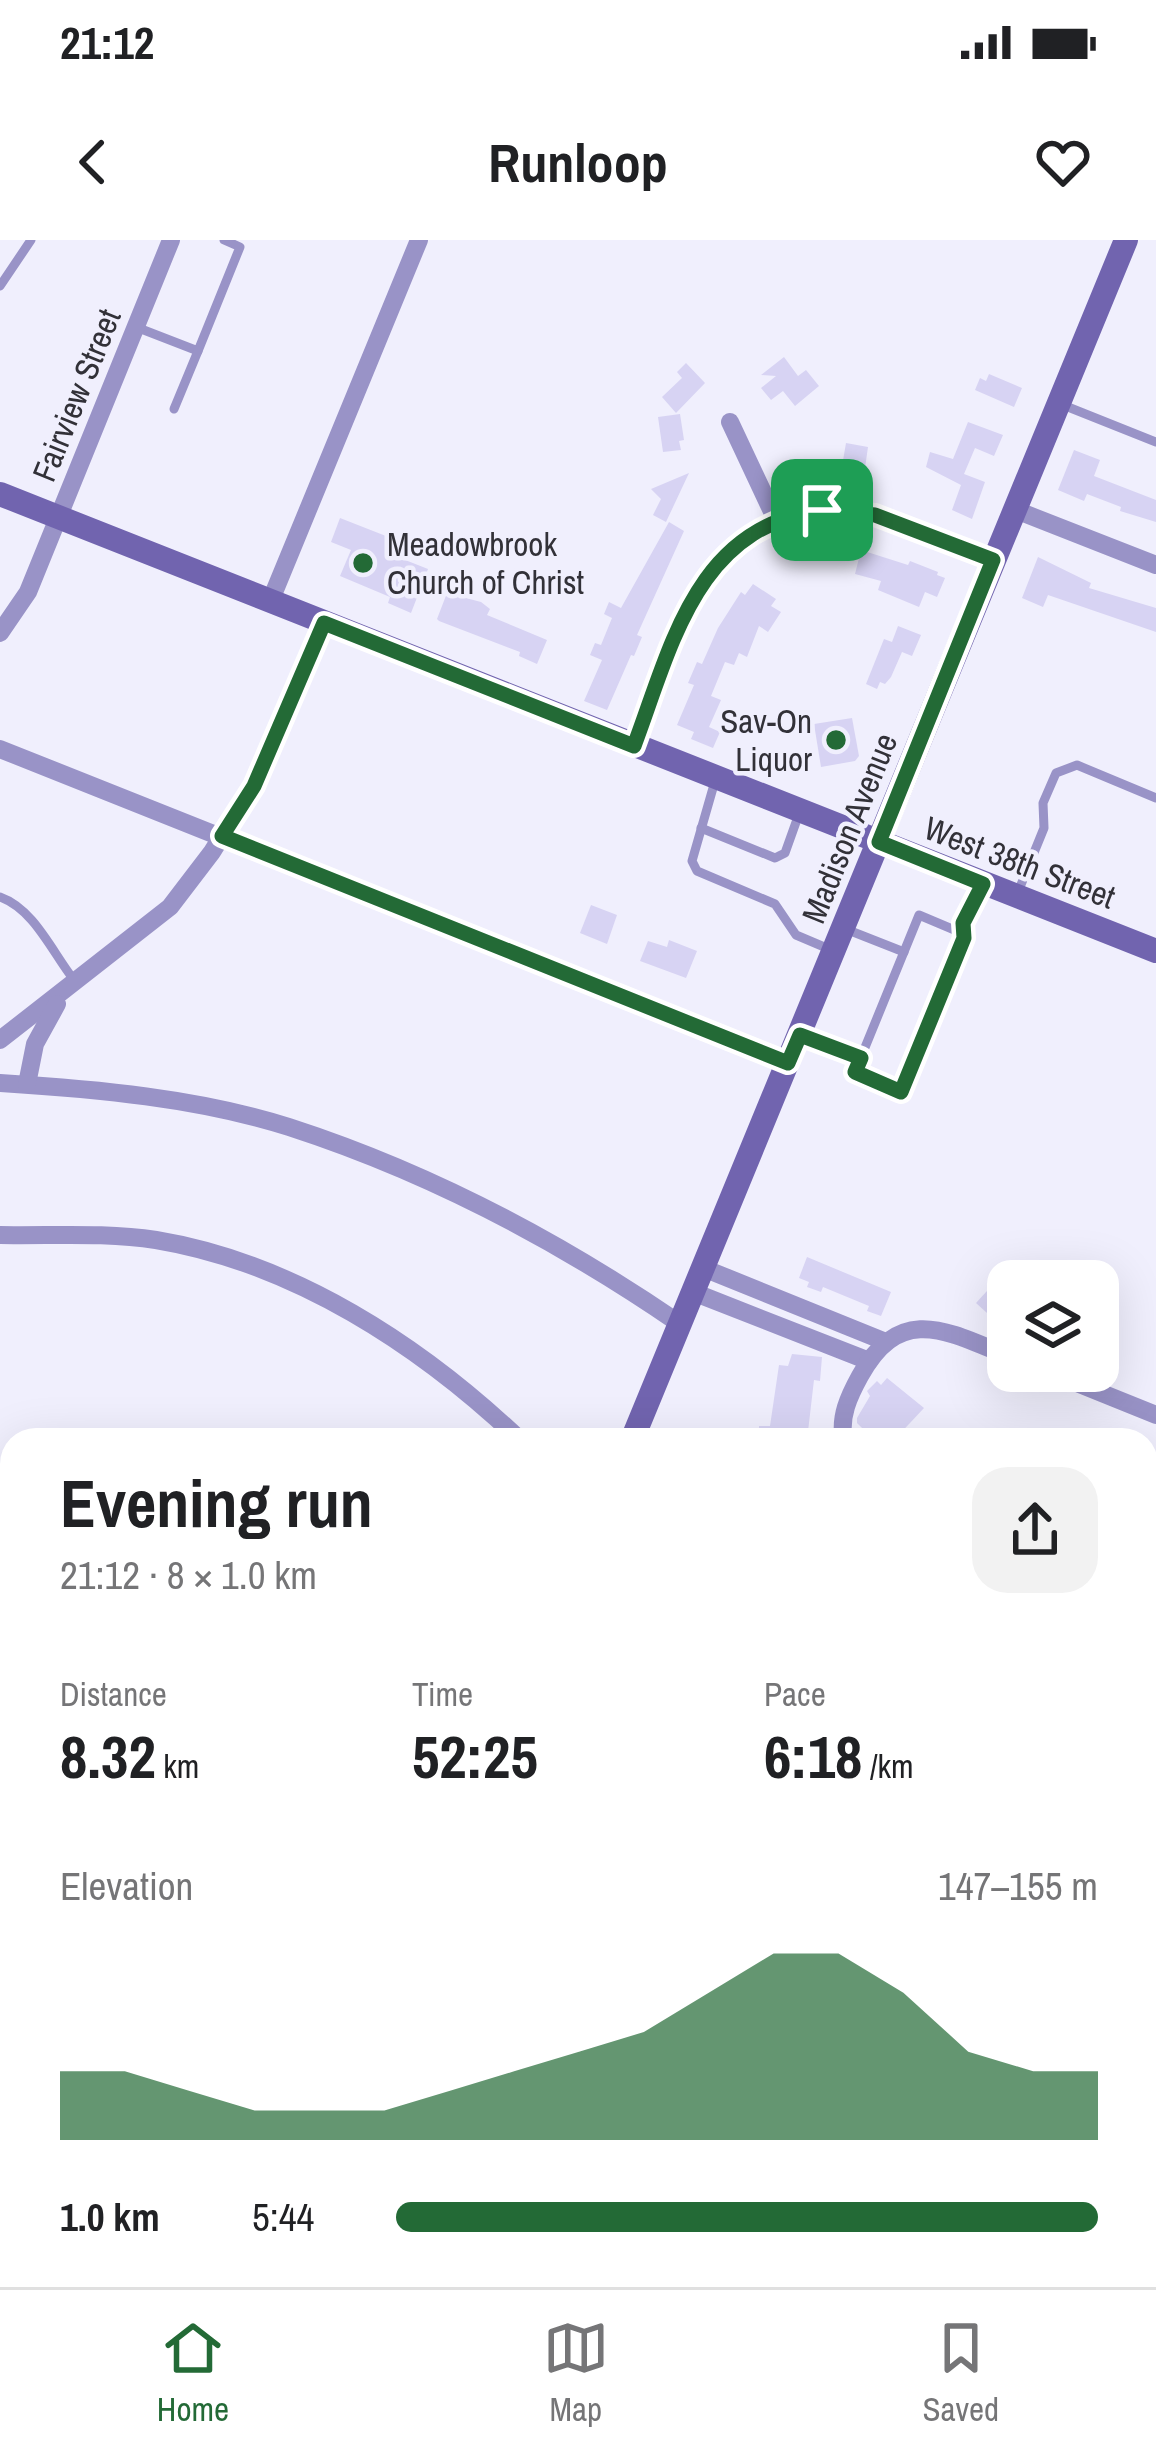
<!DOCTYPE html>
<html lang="en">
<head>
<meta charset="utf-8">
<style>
	:root { --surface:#fff; --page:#f2f2f2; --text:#202124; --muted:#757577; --line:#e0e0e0; --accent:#236a36 }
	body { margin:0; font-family:"Archivo Narrow",sans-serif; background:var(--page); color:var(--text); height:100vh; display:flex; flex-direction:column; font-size:45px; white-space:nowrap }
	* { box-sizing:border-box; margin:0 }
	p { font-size:39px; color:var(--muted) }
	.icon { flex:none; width:66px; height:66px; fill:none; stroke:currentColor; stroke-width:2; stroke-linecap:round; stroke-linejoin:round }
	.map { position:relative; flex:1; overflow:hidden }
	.details { position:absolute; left:0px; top:1188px; width:1158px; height:861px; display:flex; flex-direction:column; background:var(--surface); border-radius:36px 36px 0 0; box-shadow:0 12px 48px #0002 }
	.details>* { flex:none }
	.buttons { position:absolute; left:987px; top:1020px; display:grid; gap:24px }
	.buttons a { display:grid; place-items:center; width:132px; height:132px; border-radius:24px; background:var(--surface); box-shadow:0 12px 48px #0002; font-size:60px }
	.pin { position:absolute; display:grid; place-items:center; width:102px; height:102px; color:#fff; margin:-51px; border-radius:24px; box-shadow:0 6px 18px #0006 }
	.round { display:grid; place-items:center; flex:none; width:126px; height:126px; border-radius:36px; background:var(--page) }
	.headline { display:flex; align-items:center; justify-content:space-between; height:204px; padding:0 60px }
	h1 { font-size:66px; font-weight:700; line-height:90px }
	.metrics { display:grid; grid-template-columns:repeat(3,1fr); gap:18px; height:204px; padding:12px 60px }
	.metrics div { display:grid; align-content:center }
	.metrics b { font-size:60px; font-weight:700 }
	.metrics small { font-size:33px; font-weight:400 }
	.metrics p { font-size:33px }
	.chart { height:336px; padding:24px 60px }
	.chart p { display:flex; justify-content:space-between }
	.chart svg { width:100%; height:216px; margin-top:12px; fill:var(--accent); opacity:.7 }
	ul { padding:0 60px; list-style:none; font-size:39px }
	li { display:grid; grid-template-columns:192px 144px 1fr; align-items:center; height:90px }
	li i { height:30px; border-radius:15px; background:var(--accent) }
	.status { display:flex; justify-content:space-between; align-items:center; height:84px; padding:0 60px; background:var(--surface); direction:ltr }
	.status svg { height:33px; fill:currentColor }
	header { display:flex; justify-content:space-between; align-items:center; height:156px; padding:0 60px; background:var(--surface); font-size:54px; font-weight:700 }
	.tab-bar { display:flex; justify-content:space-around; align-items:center; height:168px; border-top:3px solid var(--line); background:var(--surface); font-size:33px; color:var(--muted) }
	.tab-bar a { display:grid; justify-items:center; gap:6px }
	.tab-bar .current { color:var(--accent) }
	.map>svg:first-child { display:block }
	.green { fill:#afe1b7 }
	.building { fill:#d7d3f3 }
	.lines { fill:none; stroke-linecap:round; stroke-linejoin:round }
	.lane { stroke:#9993c7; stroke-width:9 }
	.street { stroke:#9993c7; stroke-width:18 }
	.secondary { stroke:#7164af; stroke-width:24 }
	.route-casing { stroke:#fff; stroke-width:24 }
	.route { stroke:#236a36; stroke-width:15 }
	.poi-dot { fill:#236a36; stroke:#f0effd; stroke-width:4.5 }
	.labels { text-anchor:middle; stroke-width:9; stroke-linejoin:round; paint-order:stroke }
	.street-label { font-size:33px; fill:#323138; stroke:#f0effd }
	.poi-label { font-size:33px; fill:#323138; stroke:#f0effd; text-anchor:start }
</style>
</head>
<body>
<div class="status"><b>21:12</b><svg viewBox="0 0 49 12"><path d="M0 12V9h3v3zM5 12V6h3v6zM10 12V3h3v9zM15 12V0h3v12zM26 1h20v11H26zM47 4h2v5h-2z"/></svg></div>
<header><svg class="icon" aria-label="back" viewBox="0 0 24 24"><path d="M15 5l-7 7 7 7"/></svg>Runloop<svg class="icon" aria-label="heart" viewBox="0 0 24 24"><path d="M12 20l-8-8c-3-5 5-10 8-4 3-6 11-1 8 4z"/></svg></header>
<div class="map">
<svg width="1156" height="2047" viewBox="0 0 1156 2047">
	<rect width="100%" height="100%" fill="#f0effd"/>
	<polygon class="green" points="1146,1616 1156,1623 1156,2047 318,2047 322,2037 1146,2037"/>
	<g class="building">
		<polygon points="784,117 798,136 806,130 819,146 795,166 783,151 771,160 761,148 776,136 761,135"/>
		<polygon points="686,123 705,143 676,173 662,157 682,138 677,132"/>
		<polygon points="989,134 1022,148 1014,167 975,150 980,138 986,141"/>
		<polygon points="680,174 684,200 679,201 681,210 663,212 658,177"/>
		<polygon points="968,182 1003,195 994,216 975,208 964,234 985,242 972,279 952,270 961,245 926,227 930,212 953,219"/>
		<polygon points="846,203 868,207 863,242 840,238"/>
		<polygon points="1074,210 1100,220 1094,236 1156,260 1156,282 1120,271 1121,267 1087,254 1084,261 1058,250"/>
		<polygon points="689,233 666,282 653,275 661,259 651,249"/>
		<polygon points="340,278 391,298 385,312 428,329 411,373 388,363 390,357 340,336 351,310 331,302"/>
		<polygon points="669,282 684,291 637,395 642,397 634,416 631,415 607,470 584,461 602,420 590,415 595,403 601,405 612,378 604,374 609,362 621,368"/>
		<polygon points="861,310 908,325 910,321 938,332 937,335 945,338 937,357 925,352 919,367 878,350 881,341 855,334"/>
		<polygon points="1038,317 1091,343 1089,348 1156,368 1156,392 1048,355 1043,367 1022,358"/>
		<polygon points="753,344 776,359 771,366 781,372 768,392 759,386 747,417 739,413 734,425 725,422 711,456 721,460 709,487 720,492 713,508 691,499 694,492 677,485 694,445 688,443 697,422 702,424 718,388 741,352 745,355"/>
		<polygon points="447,353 481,362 490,369 487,375 547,400 537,424 519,416 520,412 439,381 437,379"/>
		<polygon points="898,386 921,395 912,416 902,412 891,437 885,444 880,442 877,449 866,444 884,399 892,402"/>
		<polygon points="852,478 859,516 855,521 821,527 814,484"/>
		<polygon points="591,665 617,675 607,704 580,693"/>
		<polygon points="669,700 697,711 686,738 640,721 648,701 667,707"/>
		<polygon points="807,1017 891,1052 881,1076 867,1071 869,1066 823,1047 821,1052 807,1047 809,1042 799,1038"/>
		<polygon points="1008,1028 1008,1092 976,1063"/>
		<polygon points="792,1114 822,1117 820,1141 814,1140 807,1200 759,1200 759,1186 770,1186 779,1125 788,1126"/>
		<polygon points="887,1138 924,1168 894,1200 874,1200 857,1183 857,1178 870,1156 867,1151 877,1141 881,1145"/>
	</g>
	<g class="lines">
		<g class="lane">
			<polyline points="0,46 31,0"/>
			<polyline points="136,87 198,111 240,7 224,0"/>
			<polyline points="1063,165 1156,202"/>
			<polyline points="174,169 198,111"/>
			<polyline points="715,541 692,621 697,631 775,664 796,695 829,709"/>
			<polyline points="701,588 775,618 785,613 800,571"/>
			<polyline points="1018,652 1044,588 1043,563 1056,533 1077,525 1156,558"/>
			<path d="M0 657C34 669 52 712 74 740"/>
			<polyline points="843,688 904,712"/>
			<path d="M964 694 919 675 855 832 901 852 964 698C963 677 974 662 983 643"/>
			<polyline points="800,795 861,819"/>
			<polyline points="301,2037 341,2047"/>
			<polyline points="390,2047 413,2037"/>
		</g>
		<g class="street">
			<polyline points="730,182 776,280"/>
			<polyline points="1013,269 1156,325"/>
			<polyline points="270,362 419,0"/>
			<polyline points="0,393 28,352 171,0"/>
			<path d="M634 506C672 406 712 249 853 271 900 279 948 303 993 320"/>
			<polyline points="0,509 788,823"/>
			<polyline points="0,800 170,667 212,612 253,546 324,383"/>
			<path d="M0 843C95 849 198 858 289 887 428 932 559 1001 680 1084"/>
			<polyline points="27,844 35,804 57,764"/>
			<path d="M0 995C51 996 105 992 156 1000 294 1023 420 1105 520 1200"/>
			<polyline points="703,1028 886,1102"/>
			<polyline points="693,1052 869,1121"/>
			<polyline points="1047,1131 1156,1175"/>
			<path d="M844 1200C839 1177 849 1156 860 1136 900 1063 947 1091 1008 1116"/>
			<polyline points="0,1318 12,1320"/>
			<polyline points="1146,1481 1156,1506"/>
			<polyline points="0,1586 12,1591"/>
			<polyline points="0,1783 12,1788"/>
			<polyline points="0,1923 12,1912"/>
		</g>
		<g class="secondary">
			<polyline points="0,254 1156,711"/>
			<polyline points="632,1200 1126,0"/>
			<polyline points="281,2047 285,2037"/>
		</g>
	</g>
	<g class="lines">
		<g class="route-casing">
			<path id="route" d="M822 270 875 275 993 320 879 602 983 644 963 683 964 698 901 852 855 832 861 818 800 795 788 823 222 596 254 546 324 383 634 506C672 405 696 286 822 270Z"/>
		</g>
		<use href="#route" class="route"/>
	</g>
	<g class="poi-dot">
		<circle cx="363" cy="323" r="12"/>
		<circle cx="836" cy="500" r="12"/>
	</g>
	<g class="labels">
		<g class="street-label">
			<text transform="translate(76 155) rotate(-68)" y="12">Fairview Street</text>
			<text transform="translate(849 588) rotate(-68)" y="12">Madison Avenue</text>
			<text transform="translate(1020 622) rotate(21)" y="12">West 38th Street</text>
		</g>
		<g class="poi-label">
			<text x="387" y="316">Meadowbrook<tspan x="387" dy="38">Church of Christ</tspan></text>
			<text x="812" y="493" text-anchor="end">Sav-On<tspan x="812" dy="38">Liquor</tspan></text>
		</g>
	</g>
</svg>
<div class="buttons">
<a><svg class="icon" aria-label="layers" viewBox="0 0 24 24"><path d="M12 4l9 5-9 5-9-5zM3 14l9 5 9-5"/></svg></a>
</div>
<div class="pin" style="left:822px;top:270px;background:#1e9e55"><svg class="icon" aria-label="arrive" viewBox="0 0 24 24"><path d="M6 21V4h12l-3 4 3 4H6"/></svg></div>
<section class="details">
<div class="headline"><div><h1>Evening run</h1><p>21:12 · 8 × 1.0 km</p></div><a class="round"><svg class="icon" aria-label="share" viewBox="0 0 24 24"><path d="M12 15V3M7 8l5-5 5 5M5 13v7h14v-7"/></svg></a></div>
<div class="metrics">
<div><p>Distance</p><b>8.32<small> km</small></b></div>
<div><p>Time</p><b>52:25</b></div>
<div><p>Pace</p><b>6:18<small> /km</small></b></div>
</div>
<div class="chart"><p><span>Elevation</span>147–155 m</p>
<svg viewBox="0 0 160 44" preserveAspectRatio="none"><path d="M0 44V30L10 30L20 34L30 38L40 38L50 38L60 34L70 30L80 26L90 22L100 14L110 6L120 6L130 14L140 26L150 30L160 30V44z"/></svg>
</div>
<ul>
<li><b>1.0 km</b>5:44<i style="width:100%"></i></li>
</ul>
</section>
</div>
<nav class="tab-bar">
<a class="current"><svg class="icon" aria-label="home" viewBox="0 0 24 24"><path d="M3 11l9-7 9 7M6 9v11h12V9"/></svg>Home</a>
<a><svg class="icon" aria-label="map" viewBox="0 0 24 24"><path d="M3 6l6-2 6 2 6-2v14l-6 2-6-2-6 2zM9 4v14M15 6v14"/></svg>Map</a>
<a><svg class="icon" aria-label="saved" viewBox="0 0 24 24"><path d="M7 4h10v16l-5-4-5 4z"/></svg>Saved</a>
</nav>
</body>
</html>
